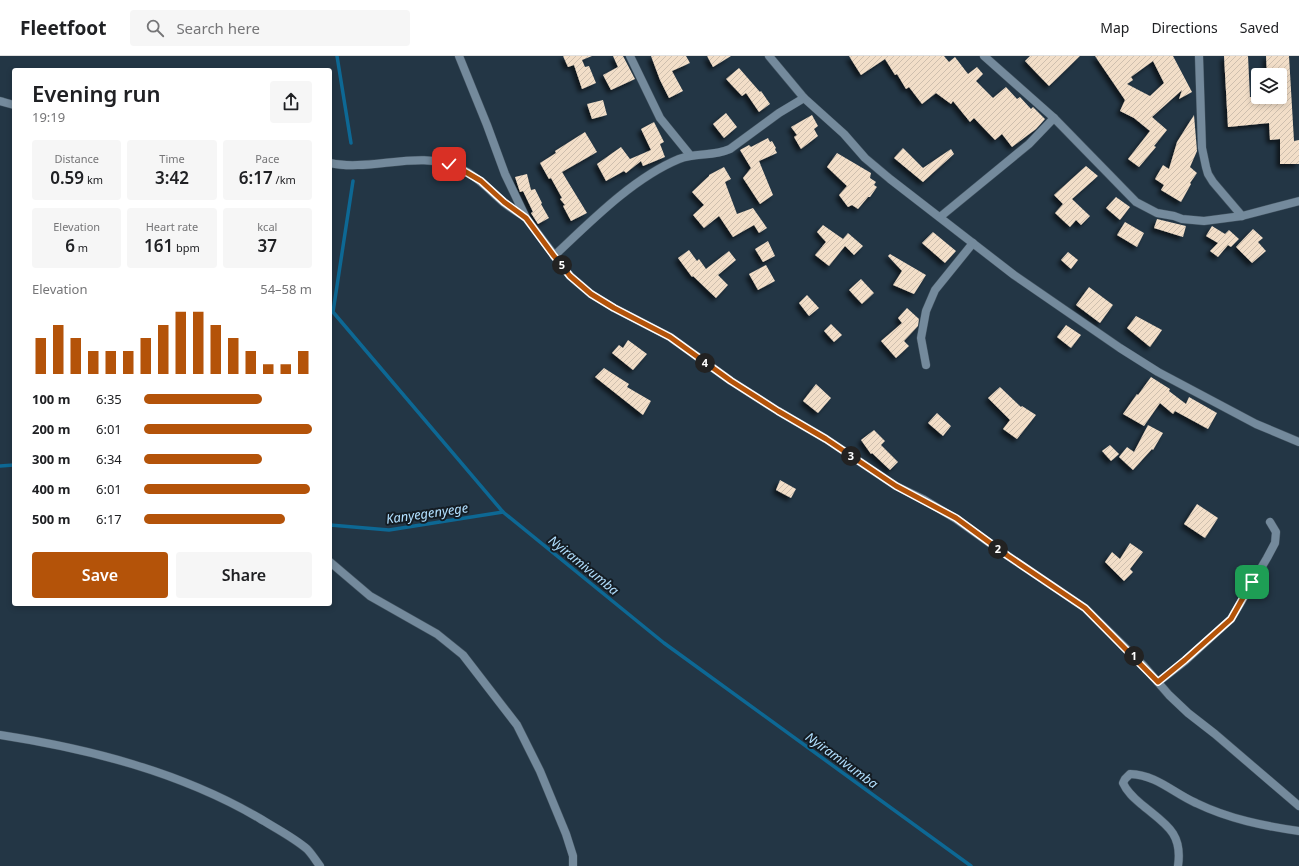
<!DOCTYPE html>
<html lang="en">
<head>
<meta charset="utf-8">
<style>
	:root { --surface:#fff; --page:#f6f6f6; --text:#202124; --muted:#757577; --line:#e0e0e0; --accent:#b45309 }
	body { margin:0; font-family:"Noto Sans",sans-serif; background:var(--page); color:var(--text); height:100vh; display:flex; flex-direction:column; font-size:15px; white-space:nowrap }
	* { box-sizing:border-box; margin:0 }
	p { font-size:13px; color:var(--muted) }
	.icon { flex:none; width:22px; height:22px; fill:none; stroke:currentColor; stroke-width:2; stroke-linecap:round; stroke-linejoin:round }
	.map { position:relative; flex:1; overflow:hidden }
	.drawer { position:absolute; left:12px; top:12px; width:320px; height:538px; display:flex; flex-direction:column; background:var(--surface); border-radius:4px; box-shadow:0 2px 6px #0003 }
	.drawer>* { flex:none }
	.buttons { position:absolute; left:1251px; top:12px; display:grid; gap:8px }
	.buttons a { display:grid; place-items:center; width:36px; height:36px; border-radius:4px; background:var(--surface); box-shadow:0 2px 6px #0003; font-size:20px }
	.pin { position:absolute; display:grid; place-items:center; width:34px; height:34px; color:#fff; margin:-17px; border-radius:8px; box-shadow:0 2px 6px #0006 }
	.km { position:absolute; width:20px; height:20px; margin:-10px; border-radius:50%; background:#222; color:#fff; font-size:11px; line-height:20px; text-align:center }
	.round { display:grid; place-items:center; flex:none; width:42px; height:42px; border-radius:4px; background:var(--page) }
	.summary { display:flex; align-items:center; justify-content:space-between; height:68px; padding:0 20px }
	h1 { font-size:22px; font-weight:600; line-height:30px }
	.metrics { display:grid; grid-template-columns:repeat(3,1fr); gap:6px; height:68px; padding:4px 20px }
	.metrics div { display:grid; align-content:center; border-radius:4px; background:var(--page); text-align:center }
	.metrics b { font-size:17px; font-weight:600 }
	.metrics small { font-size:11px; font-weight:400 }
	.metrics p { font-size:11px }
	.chart { height:112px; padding:8px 20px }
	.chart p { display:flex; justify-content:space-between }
	.chart svg { width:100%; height:72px; margin-top:4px; stroke:var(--accent); stroke-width:6 }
	.action { display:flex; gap:8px; margin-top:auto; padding:8px 20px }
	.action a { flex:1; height:46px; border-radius:4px; background:var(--accent); color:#fff; font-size:16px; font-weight:600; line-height:46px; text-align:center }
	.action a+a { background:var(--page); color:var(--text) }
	ul { padding:0 20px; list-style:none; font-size:13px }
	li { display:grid; grid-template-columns:64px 48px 1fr; align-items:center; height:30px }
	li i { height:10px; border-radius:5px; background:var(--accent) }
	header { display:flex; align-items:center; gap:24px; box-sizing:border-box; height:56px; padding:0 20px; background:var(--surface); border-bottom:1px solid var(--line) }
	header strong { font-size:19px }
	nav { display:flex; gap:22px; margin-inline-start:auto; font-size:14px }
	.search { width:280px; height:36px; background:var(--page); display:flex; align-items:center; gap:10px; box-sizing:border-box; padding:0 14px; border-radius:4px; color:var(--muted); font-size:15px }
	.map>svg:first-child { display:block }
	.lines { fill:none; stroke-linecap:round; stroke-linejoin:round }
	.stream { stroke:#0d6894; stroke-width:3.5 }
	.building { fill:url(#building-hatch); fill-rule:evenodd; filter:url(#shadow) }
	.minor-casing { stroke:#41525f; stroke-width:9 }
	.minor { stroke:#748a9c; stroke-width:8 }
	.route-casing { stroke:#fff; stroke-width:8 }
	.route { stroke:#b45309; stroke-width:5 }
	.labels { text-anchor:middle; stroke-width:4; stroke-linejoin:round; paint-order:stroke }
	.water-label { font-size:13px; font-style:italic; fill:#b2e0ff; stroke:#141c23 }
</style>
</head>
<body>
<header>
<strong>Fleetfoot</strong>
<div class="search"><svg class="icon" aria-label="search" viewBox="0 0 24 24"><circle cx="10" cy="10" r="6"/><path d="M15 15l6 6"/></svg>Search here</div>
<nav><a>Map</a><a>Directions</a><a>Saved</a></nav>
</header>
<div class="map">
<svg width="1299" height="810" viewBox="0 0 1299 810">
	<defs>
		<pattern id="building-hatch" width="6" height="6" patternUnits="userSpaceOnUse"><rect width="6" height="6" fill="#f2dec8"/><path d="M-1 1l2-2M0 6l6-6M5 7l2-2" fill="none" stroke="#cebfae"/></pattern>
		<filter id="shadow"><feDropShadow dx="-3.5" dy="3.5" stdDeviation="2" flood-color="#0009"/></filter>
	</defs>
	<rect width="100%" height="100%" fill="#233645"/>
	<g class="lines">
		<g class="stream">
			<polyline points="337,0 351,87"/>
			<polyline points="353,125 333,256 503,456 664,587 971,810"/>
			<polyline points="0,410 14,409"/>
			<polyline points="330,469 389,474 503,456"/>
		</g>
	</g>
	<g class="building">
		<polygon points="563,0 592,0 582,4 585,11 589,10 596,27 582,33 574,9 568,11"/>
		<polygon points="613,0 623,0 635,23 611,34 603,19 618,11"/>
		<polygon points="651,0 686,0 690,7 672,15 683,35 669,42 660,24"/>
		<polygon points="707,0 731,0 713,11"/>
		<polygon points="849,0 944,0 949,6 955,1 968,18 977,11 983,18 976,25 993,42 1006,31 1017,43 1020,41 1031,53 1033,51 1045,63 1036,73 1012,91 1002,78 995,84 974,62 970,66 953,45 951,48 936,37 922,48 909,31 906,33 897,18 895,19 885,3 861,19"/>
		<polygon points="1030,0 1080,0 1049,30 1025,5"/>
		<path d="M1095 0H1173L1192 36 1179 43 1182 34 1152 61 1167 74 1154 90 1156 91 1139 111 1128 103 1150 75 1134 62 1120 55 1125 44ZM1153 5 1164 27 1150 40 1127 28 1133 24 1131 21Z"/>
		<polygon points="1224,0 1248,0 1250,41 1280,41 1280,19 1267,19 1266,0 1289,0 1294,85 1299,84 1299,108 1280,108 1280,83 1270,84 1269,67 1228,71"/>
		<polygon points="739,12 760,36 761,35 770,48 759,56 746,37 742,40 726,23"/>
		<polygon points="603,44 607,59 592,63 587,48"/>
		<polygon points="726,57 737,71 724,82 713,68"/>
		<polygon points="812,59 818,70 814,73 818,80 801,93 794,81 797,79 791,71"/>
		<polygon points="1194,59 1197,95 1190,111 1197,117 1190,127 1191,128 1181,146 1161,134 1164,129 1155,123 1163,109 1169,113 1177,86"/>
		<polygon points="654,66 664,86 660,88 665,101 643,110 641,105 626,117 624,115 606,125 597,108 621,91 630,103 651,94 641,73"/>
		<polygon points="585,76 597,96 562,116 587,157 571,165 563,150 565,149 560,143 562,142 551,122 549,123 540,107 556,97 555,95"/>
		<polygon points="768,82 770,86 772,85 776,92 775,93 777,97 759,105 773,139 760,148 743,122 751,112 740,94 749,89 751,91"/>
		<polygon points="903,92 923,112 951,93 954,98 923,126 894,102"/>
		<polygon points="837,97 871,117 870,122 876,126 874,129 877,131 870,141 868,141 858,153 852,149 848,151 839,139 847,130 827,111"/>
		<polygon points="1086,110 1098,120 1072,143 1090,160 1081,169 1076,164 1070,171 1055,157 1063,148 1054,139"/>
		<polygon points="724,111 731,123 725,126 737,158 753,152 767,172 759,177 754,169 733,181 719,160 704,172 693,159 704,149 692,136 709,120 709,119"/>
		<polygon points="527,118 531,134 535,133 542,147 541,148 549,162 538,168 531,157 533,156 523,135 520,136 515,121"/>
		<polygon points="1116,141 1130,151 1120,164 1106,152"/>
		<polygon points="1157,163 1186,170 1183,181 1154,172"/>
		<polygon points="1125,166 1144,177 1137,191 1117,179"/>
		<polygon points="823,169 843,183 848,177 863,190 854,199 845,190 829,210 815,199 826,186 817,176"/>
		<polygon points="1212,170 1225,178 1229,174 1239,183 1231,191 1228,189 1218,201 1210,195 1218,187 1206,180"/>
		<polygon points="1253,173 1263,182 1258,186 1266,195 1252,207 1236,191"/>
		<polygon points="933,176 956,195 945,207 922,187"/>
		<polygon points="768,185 775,200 763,206 755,193"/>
		<polygon points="689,194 697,205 699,203 706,213 729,195 736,204 718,219 728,229 716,242 693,220 692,221 678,202"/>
		<polygon points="1068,196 1078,204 1071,213 1061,204"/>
		<polygon points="890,198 926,219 914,238 893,229 902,215 888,200"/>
		<polygon points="766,209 775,225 758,234 749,218"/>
		<polygon points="861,223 874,237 862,248 849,234"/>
		<polygon points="1089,231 1113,249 1100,267 1076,249"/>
		<polygon points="807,239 819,252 809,260 799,247"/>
		<polygon points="907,252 919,263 918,270 904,285 909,290 896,302 881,285 902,267 898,262"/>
		<polygon points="1136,260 1162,274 1150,291 1127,272"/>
		<polygon points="831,268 842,279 834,286 824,275"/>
		<polygon points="1066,269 1081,279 1071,292 1057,281"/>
		<polygon points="628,284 647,298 633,314 612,297 619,289 623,292"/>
		<polygon points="604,312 629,328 627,331 651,345 643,359 595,321"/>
		<polygon points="1151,321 1170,333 1169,335 1186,348 1189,341 1217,357 1208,373 1175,355 1173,358 1160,347 1144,370 1123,358 1137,338 1138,339"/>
		<polygon points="816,328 831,342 818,357 803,345"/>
		<polygon points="1000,331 1021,351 1022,350 1036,359 1017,383 1003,373 1010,364 988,342"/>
		<polygon points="937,357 951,370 943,380 928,367"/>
		<polygon points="1148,369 1163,377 1153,394 1152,393 1133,414 1119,401 1127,391 1134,396"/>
		<polygon points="874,374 885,385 881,389 898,406 890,414 872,397 871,398 861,384"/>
		<polygon points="1110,389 1119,398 1111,405 1102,395"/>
		<polygon points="780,424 796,433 791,442 776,434"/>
		<polygon points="1197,448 1218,462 1205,482 1184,468"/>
		<polygon points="1130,487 1143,496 1130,513 1133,516 1124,525 1105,506 1112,496 1120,503"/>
	</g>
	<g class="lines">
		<g class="minor-casing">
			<g id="minor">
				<polyline points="459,0 487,69 505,118 526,162 570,220 591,238 614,252 670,281 731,325 778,355 826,383 896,430 923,443 956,463 1008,500 1085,552 1143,609 1169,639 1188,657 1215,678 1299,750"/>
				<polyline points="630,0 660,62 690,99"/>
				<polyline points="769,0 804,42 844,78 865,102 890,123 1014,219 1120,292 1158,316 1256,368 1299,386"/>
				<polyline points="984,0 1054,62 1136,146 1157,157 1174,160 1182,163 1204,165 1242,160 1299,145"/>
				<polyline points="1199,0 1202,92 1206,111 1208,118 1213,126 1242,160"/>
				<polyline points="0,45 14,49"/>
				<path d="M330 107C371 116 420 93 460 112 477 120 489 134 503 146 510 152 518 156 526 162"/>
				<polyline points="940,161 1029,88 1054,62"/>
				<path d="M554 200C590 166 633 122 679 103 696 96 712 101 730 93L779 57 804 42"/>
				<polyline points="926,309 921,282 926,255 935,234 973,187"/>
				<polyline points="330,506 370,540 437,578 463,599 517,669 540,715 566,778 573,800 573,810"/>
				<polyline points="1158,626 1185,605 1231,563 1267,502 1275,487 1276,476 1270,466"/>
				<path d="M0 679C90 693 180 716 259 762 275 772 293 781 307 793 312 798 316 805 320 810"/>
				<path d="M1178 810C1183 776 1165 768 1141 748 1134 742 1127 736 1123 727L1125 723 1130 718C1157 719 1173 737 1196 747 1229 763 1264 770 1299 775"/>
			</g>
		</g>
		<use href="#minor" class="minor"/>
	</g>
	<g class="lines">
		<g class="route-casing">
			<polyline id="route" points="449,108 459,112 481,125 504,146 526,162 554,200 570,220 591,238 614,252 670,281 731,325 778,355 826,383 896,430 956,462 1008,500 1085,552 1158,626 1185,604 1231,563 1252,526"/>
		</g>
		<use href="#route" class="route"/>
	</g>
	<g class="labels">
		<g class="water-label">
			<text transform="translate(427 457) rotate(-8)" y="5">Kanyegenyege</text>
			<text transform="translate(584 509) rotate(39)" y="5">Nyiramivumba</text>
			<text transform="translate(842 704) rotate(36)" y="5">Nyiramivumba</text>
		</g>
	</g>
</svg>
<div class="buttons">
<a><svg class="icon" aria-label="layers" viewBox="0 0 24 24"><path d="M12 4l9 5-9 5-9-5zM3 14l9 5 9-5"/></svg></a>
</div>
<div class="pin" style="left:1252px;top:526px;background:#1e9e55"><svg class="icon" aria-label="arrive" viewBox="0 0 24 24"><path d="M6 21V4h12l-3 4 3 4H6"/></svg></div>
<div class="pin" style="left:449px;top:108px;background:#d93025"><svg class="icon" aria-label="check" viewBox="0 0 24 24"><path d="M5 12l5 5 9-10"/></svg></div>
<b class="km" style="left:1134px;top:600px">1</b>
<b class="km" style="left:998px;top:493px">2</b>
<b class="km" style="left:851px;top:400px">3</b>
<b class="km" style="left:705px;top:307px">4</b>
<b class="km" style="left:562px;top:209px">5</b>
<section class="drawer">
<div class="summary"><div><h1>Evening run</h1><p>19:19</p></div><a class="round"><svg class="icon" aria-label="share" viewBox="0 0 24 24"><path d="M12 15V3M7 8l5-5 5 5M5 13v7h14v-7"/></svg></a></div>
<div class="metrics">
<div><p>Distance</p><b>0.59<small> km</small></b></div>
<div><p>Time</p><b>3:42</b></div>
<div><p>Pace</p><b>6:17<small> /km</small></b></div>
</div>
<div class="metrics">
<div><p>Elevation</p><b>6<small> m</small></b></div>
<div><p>Heart rate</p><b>161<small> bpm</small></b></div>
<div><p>kcal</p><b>37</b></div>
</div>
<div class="chart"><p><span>Elevation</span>54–58 m</p>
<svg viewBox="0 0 160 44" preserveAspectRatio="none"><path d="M5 44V22M15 44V14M25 44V22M35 44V30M45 44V30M55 44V30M65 44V22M75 44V14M85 44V6M95 44V6M105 44V14M115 44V22M125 44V30M135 44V38M145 44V38M155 44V30"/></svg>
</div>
<ul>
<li><b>100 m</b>6:35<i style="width:70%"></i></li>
<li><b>200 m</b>6:01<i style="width:100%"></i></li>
<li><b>300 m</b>6:34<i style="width:70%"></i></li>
<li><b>400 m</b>6:01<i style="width:99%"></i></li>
<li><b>500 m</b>6:17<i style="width:84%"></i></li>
</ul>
<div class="action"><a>Save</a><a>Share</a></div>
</section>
</div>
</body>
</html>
